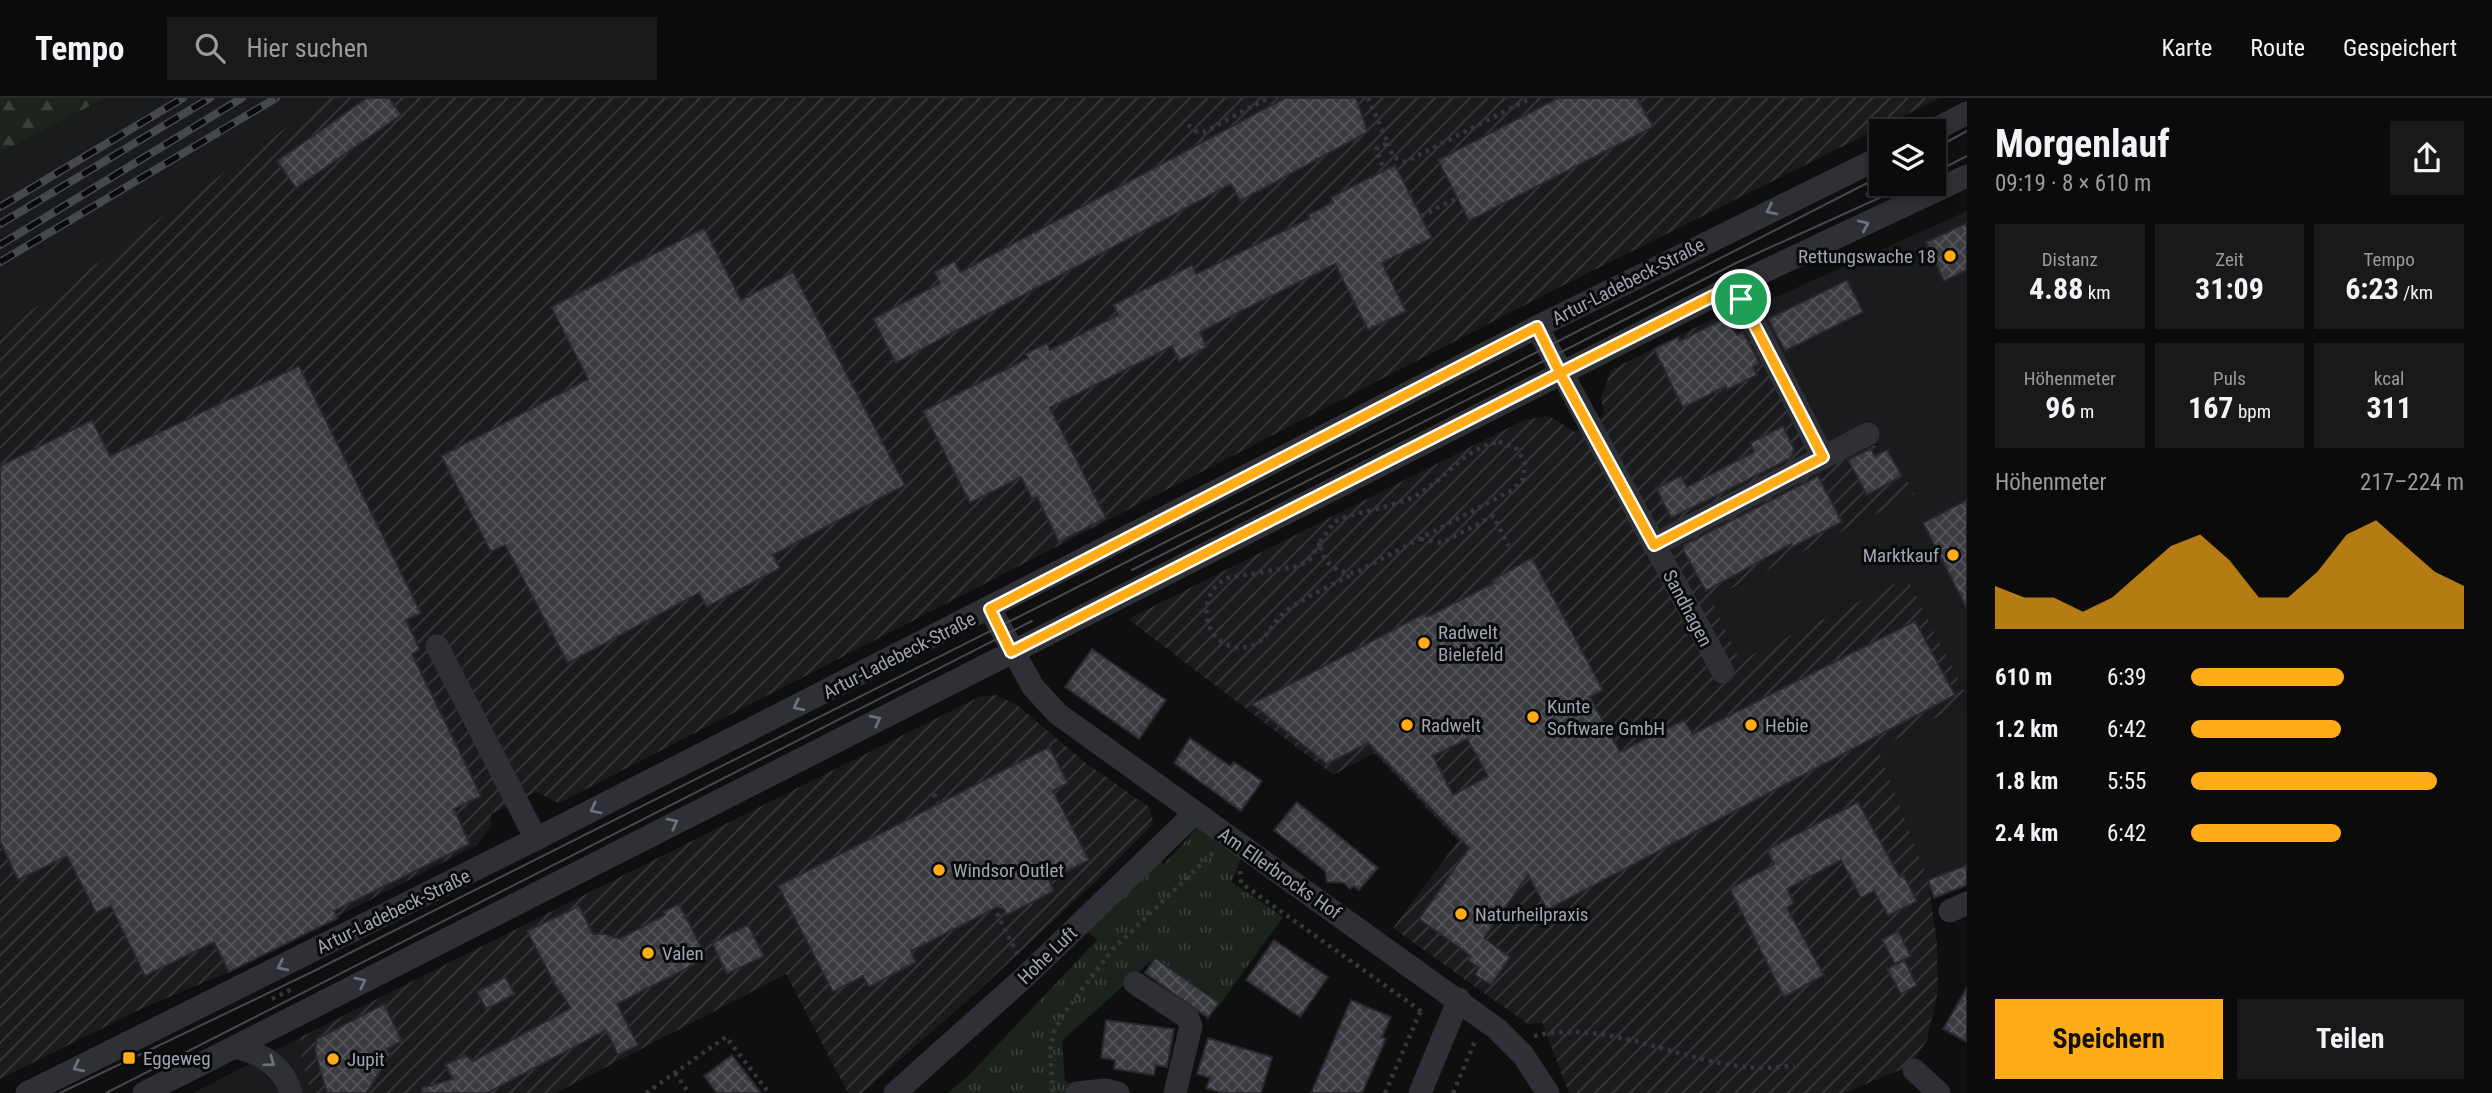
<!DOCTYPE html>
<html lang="de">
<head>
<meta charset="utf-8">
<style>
	:root { --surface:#0b0b0c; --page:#19191a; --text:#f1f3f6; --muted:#9a9b9d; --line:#2b2b2d; --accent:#ffac18 }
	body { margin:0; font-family:"Roboto Condensed",sans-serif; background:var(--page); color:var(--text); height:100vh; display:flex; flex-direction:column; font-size:26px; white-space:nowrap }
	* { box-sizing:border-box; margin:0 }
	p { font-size:23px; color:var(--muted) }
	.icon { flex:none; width:38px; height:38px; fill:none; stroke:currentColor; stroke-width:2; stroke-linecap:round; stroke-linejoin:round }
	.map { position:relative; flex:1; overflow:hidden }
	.sheet { display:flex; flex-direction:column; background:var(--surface); width:525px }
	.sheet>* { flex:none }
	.tools { position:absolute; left:1869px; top:21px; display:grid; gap:14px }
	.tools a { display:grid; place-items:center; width:77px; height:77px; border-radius:0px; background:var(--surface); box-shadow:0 4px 10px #0003,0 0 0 2px var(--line); font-size:35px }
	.pin { position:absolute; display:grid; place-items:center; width:60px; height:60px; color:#fff; margin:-30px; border:4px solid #fff; border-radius:50%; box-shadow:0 2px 7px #0007 }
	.round { display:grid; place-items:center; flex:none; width:74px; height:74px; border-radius:0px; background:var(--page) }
	.summary { display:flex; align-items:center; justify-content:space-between; height:119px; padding:0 28px }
	h1 { font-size:38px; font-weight:700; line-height:52px }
	.figures { display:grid; grid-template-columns:repeat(3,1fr); gap:10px; height:119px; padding:7px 28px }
	.figures div { display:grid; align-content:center; border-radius:0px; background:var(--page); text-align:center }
	.figures b { font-size:30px; font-weight:700 }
	.figures small { font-size:19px; font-weight:400 }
	.figures p { font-size:19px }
	.chart { height:196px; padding:14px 28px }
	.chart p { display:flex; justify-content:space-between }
	.chart svg { width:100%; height:126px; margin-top:7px; fill:var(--accent); opacity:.7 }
	.primary-button { display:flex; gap:14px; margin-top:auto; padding:14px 28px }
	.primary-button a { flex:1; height:80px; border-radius:0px; background:var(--accent); color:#111; font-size:28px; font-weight:700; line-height:80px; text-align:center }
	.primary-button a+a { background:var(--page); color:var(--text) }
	ul { padding:0 28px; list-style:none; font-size:23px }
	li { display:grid; grid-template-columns:112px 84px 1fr; align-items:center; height:52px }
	li i { height:18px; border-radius:9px; background:var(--accent) }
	header { display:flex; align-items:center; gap:42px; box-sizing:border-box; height:98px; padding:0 35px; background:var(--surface); border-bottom:2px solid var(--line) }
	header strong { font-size:33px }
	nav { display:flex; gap:38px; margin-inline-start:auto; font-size:24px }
	.search { width:490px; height:63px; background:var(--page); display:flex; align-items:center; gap:18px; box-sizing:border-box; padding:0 24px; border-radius:0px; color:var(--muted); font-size:26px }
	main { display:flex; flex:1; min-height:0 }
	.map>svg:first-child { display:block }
	.built { fill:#1a1b1d }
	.industrial { fill:url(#industrial-furrows) }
	.grass { fill:url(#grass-tufts) }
	.forest { fill:url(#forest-firs) }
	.building { fill:url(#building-cross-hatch); stroke:#28292c; stroke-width:2; fill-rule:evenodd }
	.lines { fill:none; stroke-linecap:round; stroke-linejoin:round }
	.path { stroke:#35373c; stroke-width:4.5; stroke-dasharray:3.5 5; stroke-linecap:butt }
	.minor { stroke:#2f3035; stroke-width:23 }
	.tram { stroke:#46484f; stroke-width:2 }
	.rail-casing { stroke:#46484f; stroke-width:8 }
	.rail { stroke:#0a0a0b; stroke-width:5; stroke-dasharray:16; stroke-linecap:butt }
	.oneway { stroke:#6c707a }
	.route-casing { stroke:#fff; stroke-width:14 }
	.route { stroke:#ffac18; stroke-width:9 }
	.poi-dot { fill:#ffac18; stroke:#0a0a0b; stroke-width:2.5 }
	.labels { text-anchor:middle; stroke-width:6; stroke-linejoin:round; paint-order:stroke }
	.poi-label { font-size:19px; fill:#9ea5b3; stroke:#0a0a0b; text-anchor:start }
	.street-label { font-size:19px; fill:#9ea5b3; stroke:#0a0a0b }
</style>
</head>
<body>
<header>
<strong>Tempo</strong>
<div class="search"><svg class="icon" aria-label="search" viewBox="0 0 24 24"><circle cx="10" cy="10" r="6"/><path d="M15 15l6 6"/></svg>Hier suchen</div>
<nav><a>Karte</a><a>Route</a><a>Gespeichert</a></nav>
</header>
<main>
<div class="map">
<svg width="1967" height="995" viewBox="0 0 1967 995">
	<defs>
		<pattern id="industrial-furrows" width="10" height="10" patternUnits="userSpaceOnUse" patternTransform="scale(1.75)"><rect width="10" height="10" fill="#1a1b1d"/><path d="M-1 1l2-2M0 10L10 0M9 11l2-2" fill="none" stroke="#38393b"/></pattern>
		<pattern id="grass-tufts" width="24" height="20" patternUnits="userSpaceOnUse" patternTransform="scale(1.75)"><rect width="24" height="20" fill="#1b231c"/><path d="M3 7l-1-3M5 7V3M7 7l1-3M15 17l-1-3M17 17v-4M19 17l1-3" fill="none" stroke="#39403b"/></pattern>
		<pattern id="forest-firs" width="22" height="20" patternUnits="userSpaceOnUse" patternTransform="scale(1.75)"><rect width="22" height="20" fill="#1b231c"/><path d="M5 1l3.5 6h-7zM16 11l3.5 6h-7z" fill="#39403b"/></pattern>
		<pattern id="building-cross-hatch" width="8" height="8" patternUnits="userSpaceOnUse" patternTransform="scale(1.75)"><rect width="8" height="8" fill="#3b3c41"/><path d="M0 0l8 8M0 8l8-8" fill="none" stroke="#54555a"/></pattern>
	</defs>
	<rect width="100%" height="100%" fill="#0f0f10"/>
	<g class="built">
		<polygon points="105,0 328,0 0,235 0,55"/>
		<polygon points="1967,113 1967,598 1907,480 1740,564 1710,502 1915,396 1906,386 1885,345 1830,352 1762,223 1766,211 1772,201"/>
		<polygon points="1967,603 1967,767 1928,782 1878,651"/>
		<polygon points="301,939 299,950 311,995 193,995"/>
	</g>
	<g class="industrial">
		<polygon points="328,0 1940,0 1560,189 559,705 536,694 491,716 491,728 477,747 229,874 147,908 0,981 0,235"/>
		<polygon points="1751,202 1829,351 1867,332 1875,348 1885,344 1905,385 1908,384 1915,396 1711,501 1740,563 1907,480 1967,598 1967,603 1878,651 1928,782 1937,845 1938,893 1927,942 1910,968 1843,995 1569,995 1542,924 1529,927 1393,830 1458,743 1374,655 1333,677 1128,521 1524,322 1549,318 1575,334 1604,316 1601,300 1611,272"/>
		<polygon points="996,597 1017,607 1086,665 1150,710 1153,726 1094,785 976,895 862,995 848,995 786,876 556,995 311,995 299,950 301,939 979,599"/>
	</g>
	<polygon class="grass" points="1198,729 1241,760 1232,784 1283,819 1221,905 1155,859 1062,943 1065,983 1075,988 1066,995 948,995 969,977 1097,842 1084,831 1154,759 1164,766"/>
	<polygon class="forest" points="0,0 105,0 0,55"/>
	<g class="building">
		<polygon points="367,0 389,0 401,17 296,90 277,63"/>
		<polygon points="1285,0 1356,0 1368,34 1240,103 1231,86 896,265 873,221 940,185 934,174 955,163 960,174"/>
		<polygon points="1558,0 1637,0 1653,29 1469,123 1438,62"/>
		<polygon points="1395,67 1432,140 1382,165 1406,213 1368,232 1335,166 1200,234 1207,249 1179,263 1172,248 1050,310 1106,420 1059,444 1037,399 1032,401 1021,379 970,405 923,313 1028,260 1025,256 1047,245 1050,252 1118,217 1113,207 1192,167 1196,176 1310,120 1308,117 1333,104 1331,99"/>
		<polygon points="1967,125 1967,172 1944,183 1926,144"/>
		<polygon points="704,130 741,202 793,174 905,387 773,457 780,470 707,509 699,495 568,565 505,447 491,454 441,358 588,281 551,209"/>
		<polygon points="1847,182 1863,214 1785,253 1768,221"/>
		<polygon points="1727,219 1737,237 1743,234 1760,266 1753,269 1757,277 1727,292 1726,288 1683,310 1654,251 1678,239 1680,243"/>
		<polygon points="299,268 421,515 406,522 420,552 412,556 481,698 454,711 470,746 334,813 338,820 229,874 214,844 145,878 111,808 96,815 67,758 18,782 0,743 0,368 92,322 110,358"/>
		<polygon points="1783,328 1794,351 1791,360 1671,420 1656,390 1681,378 1687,389 1754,354 1750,345"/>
		<polygon points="1871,350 1875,358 1887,352 1902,378 1867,397 1848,362"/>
		<polygon points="1818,378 1842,424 1792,449 1791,446 1706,493 1683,452 1684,447"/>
		<polygon points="1967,402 1967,511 1923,425"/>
		<path d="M1532 460 1603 592 1590 599 1620 654 1684 622 1693 636 1915 523 1955 597 1547 812 1528 777 1484 840 1510 859 1491 887 1475 877 1479 870 1468 862 1471 858 1419 821 1469 750 1368 645 1327 666 1252 606 1425 515 1427 519 1494 485 1492 482ZM1467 641 1488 678 1453 697 1433 658Z"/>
		<polygon points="1092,551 1166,602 1139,641 1065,589"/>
		<polygon points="1190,640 1230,668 1234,664 1262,683 1241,713 1174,665"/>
		<polygon points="1049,649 1068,685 1053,693 1089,762 1049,782 1054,793 1007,817 1001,807 911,853 916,864 869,889 863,878 833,894 778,788"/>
		<polygon points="1297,704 1378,770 1359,792 1354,788 1350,791 1344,785 1327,784 1325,773 1274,732"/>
		<polygon points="1858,704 1900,779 1903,776 1917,803 1888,818 1874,793 1861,800 1841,762 1787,791 1794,805 1787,810 1824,877 1784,899 1730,791 1774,766 1767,752"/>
		<polygon points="1967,767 1967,787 1934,800 1928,782"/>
		<polygon points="679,806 707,860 617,906 638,947 618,957 606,932 487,995 423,995 422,990 453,981 445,967 465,957 473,963 571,910 554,885 527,833 579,808 593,836 605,836 619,841 665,817 663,814"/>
		<polygon points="748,827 764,858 727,876 712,845"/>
		<polygon points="1898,833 1911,858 1895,866 1882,842"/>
		<polygon points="1274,842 1328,879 1300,919 1246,882"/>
		<polygon points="1155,860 1219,905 1208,920 1145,875"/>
		<polygon points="1904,862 1917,887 1901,896 1887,871"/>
		<polygon points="505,879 515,896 486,911 477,894"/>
		<polygon points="1967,889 1967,944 1943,931"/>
		<polygon points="1351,902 1391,919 1382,939 1386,941 1362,995 1311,995"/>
		<polygon points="384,906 402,943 387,951 390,958 383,961 381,972 366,995 327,995 315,953 317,941"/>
		<polygon points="1106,922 1174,931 1167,969 1156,967 1154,977 1114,971 1115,962 1101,960"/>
		<polygon points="1208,940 1272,959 1261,995 1222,995 1206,990 1210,980 1197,976"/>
		<polygon points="732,957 761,995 717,995 704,978"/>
	</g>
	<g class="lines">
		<g class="path">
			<polyline points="1368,0 1388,45 1376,51 1384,72"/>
			<polyline points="1188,27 1197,34 1204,34 1268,0"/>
			<polyline points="1388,45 1393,59 1405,64 1531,0"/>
			<polyline points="1866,97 1889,86"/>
			<polyline points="1421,118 1457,100"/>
			<path d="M1499 344 1515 349 1525 364 1523 381 1512 392 1355 475C1336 476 1321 464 1320 444L1334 424C1357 412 1389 412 1417 397 1446 381 1464 350 1499 344Z"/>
			<polyline points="1421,441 1442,445 1493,418 1509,448"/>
			<path d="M1320 445 1309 462 1299 468 1227 480C1192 498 1204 554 1246 549 1267 546 1270 526 1285 514 1304 499 1329 489 1351 477"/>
			<polyline points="934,696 938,705"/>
			<polyline points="1240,773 1241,785 1421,913"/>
			<polyline points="1001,807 998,818 1018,857"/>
			<polyline points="272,901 292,891"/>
			<path d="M1534 938C1624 917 1706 984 1794 967"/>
			<polyline points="675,975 689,995"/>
			<polyline points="1053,994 1050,952 1054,934 1064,915 1113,851 1214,754"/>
			<polyline points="646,995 726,939 769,995"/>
			<polyline points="1385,995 1421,912"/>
			<polyline points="1453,995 1476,941"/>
		</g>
		<g class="minor">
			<polyline points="1932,33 1967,15"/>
			<polyline points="1735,187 1823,359"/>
			<polyline points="1537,229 1723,574"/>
			<polyline points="1654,447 1868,336"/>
			<polyline points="990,511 1033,589 1058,616 1497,931 1523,957 1548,995"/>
			<polyline points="437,548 536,741"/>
			<polyline points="1950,813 1967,805"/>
			<polyline points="1135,885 1188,920 1191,928 1175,995"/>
			<path d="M235 949C262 955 283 968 291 995"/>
			<polyline points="1914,972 1939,995"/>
			<polyline points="27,995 536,741 1537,229 1881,59"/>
			<polyline points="144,995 1735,187 1967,78"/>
			<polyline points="895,995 1028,876 1195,715"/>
			<polyline points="1077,995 1105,992 1118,995"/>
			<polyline points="1420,995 1459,901"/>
		</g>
		<g class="tram">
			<polyline points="1934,51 1967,33"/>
			<polyline points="1934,75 1967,58"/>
			<polyline points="1132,472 1738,164 1910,86"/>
			<polyline points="60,995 314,873 1056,500 1881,78"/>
			<polyline points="106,995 1032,523"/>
		</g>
		<g class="rail-casing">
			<g id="rail">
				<polyline points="0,109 183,0"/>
				<polyline points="0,126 210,0"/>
				<polyline points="0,147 242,0"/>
				<polyline points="0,164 276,0"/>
			</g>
		</g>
		<use href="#rail" class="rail"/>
	</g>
	<defs><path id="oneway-chevron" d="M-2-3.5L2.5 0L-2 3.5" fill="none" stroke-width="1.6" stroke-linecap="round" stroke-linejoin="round" transform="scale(1.75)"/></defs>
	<g class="oneway">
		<use href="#oneway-chevron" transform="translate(1771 112) rotate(154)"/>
		<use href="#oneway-chevron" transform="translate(1864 127) rotate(-24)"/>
		<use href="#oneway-chevron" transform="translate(798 608) rotate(153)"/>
		<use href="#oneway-chevron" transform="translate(876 622) rotate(-27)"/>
		<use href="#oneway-chevron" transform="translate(595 711) rotate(153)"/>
		<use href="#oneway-chevron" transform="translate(673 725) rotate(-27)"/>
		<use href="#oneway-chevron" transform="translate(282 868) rotate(154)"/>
		<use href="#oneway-chevron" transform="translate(361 884) rotate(-27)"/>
		<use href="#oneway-chevron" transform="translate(270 964) rotate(36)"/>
		<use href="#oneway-chevron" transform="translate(78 969) rotate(153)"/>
	</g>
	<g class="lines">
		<g class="route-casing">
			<polyline id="route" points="1741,201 1735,187 1560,275 1537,229 990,511 1011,554 1560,275 1654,447 1823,359 1741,201"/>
		</g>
		<use href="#route" class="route"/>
	</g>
	<g class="poi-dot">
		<circle cx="1950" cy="158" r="7"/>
		<circle cx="1953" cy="457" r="7"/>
		<circle cx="1424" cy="545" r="7"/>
		<circle cx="1533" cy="619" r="7"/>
		<circle cx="1407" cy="627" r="7"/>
		<circle cx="1751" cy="627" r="7"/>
		<circle cx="939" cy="772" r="7"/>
		<circle cx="1461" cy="816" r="7"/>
		<circle cx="648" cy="855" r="7"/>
		<rect x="122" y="953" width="14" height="14" rx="3.5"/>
		<circle cx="333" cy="961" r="7"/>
	</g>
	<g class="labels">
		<g class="poi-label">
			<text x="1936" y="165" text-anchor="end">Rettungswache 18</text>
			<text x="1939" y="464" text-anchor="end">Marktkauf</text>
			<text x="1438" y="541">Radwelt<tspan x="1438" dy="22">Bielefeld</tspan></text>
			<text x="1547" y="615">Kunte<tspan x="1547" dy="22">Software GmbH</tspan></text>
			<text x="1421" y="634">Radwelt</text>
			<text x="1765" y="634">Hebie</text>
			<text x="953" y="779">Windsor Outlet</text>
			<text x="1475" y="823">Naturheilpraxis</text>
			<text x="662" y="862">Valen</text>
			<text x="143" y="967">Eggeweg</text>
			<text x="347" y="968">Jupit</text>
		</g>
		<g class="street-label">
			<text transform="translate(1628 183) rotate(-27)" y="7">Artur-Ladebeck-Straße</text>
			<text transform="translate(1688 510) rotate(62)" y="7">Sandhagen</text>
			<text transform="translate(899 557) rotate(-27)" y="7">Artur-Ladebeck-Straße</text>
			<text transform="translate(1280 775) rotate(35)" y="7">Am Ellerbrocks Hof</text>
			<text transform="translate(393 813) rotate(-26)" y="7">Artur-Ladebeck-Straße</text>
			<text transform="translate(1047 857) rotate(-44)" y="7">Hohe Luft</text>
		</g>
	</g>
</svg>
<div class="tools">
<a><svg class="icon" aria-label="layers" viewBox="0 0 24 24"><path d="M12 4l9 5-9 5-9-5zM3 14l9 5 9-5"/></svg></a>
</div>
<div class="pin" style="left:1741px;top:201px;background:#1e9e55"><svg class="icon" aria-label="arrive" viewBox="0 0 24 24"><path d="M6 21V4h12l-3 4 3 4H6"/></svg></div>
</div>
<section class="sheet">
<div class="summary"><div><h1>Morgenlauf</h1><p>09:19 · 8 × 610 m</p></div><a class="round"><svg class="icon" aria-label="share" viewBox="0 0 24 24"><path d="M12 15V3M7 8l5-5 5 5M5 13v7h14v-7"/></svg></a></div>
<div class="figures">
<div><p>Distanz</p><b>4.88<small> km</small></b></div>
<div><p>Zeit</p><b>31:09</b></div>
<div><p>Tempo</p><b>6:23<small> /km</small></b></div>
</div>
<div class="figures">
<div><p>Höhenmeter</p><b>96<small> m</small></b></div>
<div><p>Puls</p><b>167<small> bpm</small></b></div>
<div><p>kcal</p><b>311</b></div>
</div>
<div class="chart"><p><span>Höhenmeter</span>217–224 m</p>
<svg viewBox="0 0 160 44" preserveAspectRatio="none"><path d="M0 44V29L10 33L20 33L30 38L40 33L50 24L60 15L70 11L80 20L90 33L100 33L110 24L120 11L130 6L140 15L150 24L160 29V44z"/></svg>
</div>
<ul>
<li><b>610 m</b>6:39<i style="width:56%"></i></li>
<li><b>1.2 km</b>6:42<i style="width:55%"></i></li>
<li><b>1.8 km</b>5:55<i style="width:90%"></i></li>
<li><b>2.4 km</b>6:42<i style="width:55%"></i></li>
</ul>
<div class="primary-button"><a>Speichern</a><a>Teilen</a></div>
</section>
</main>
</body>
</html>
